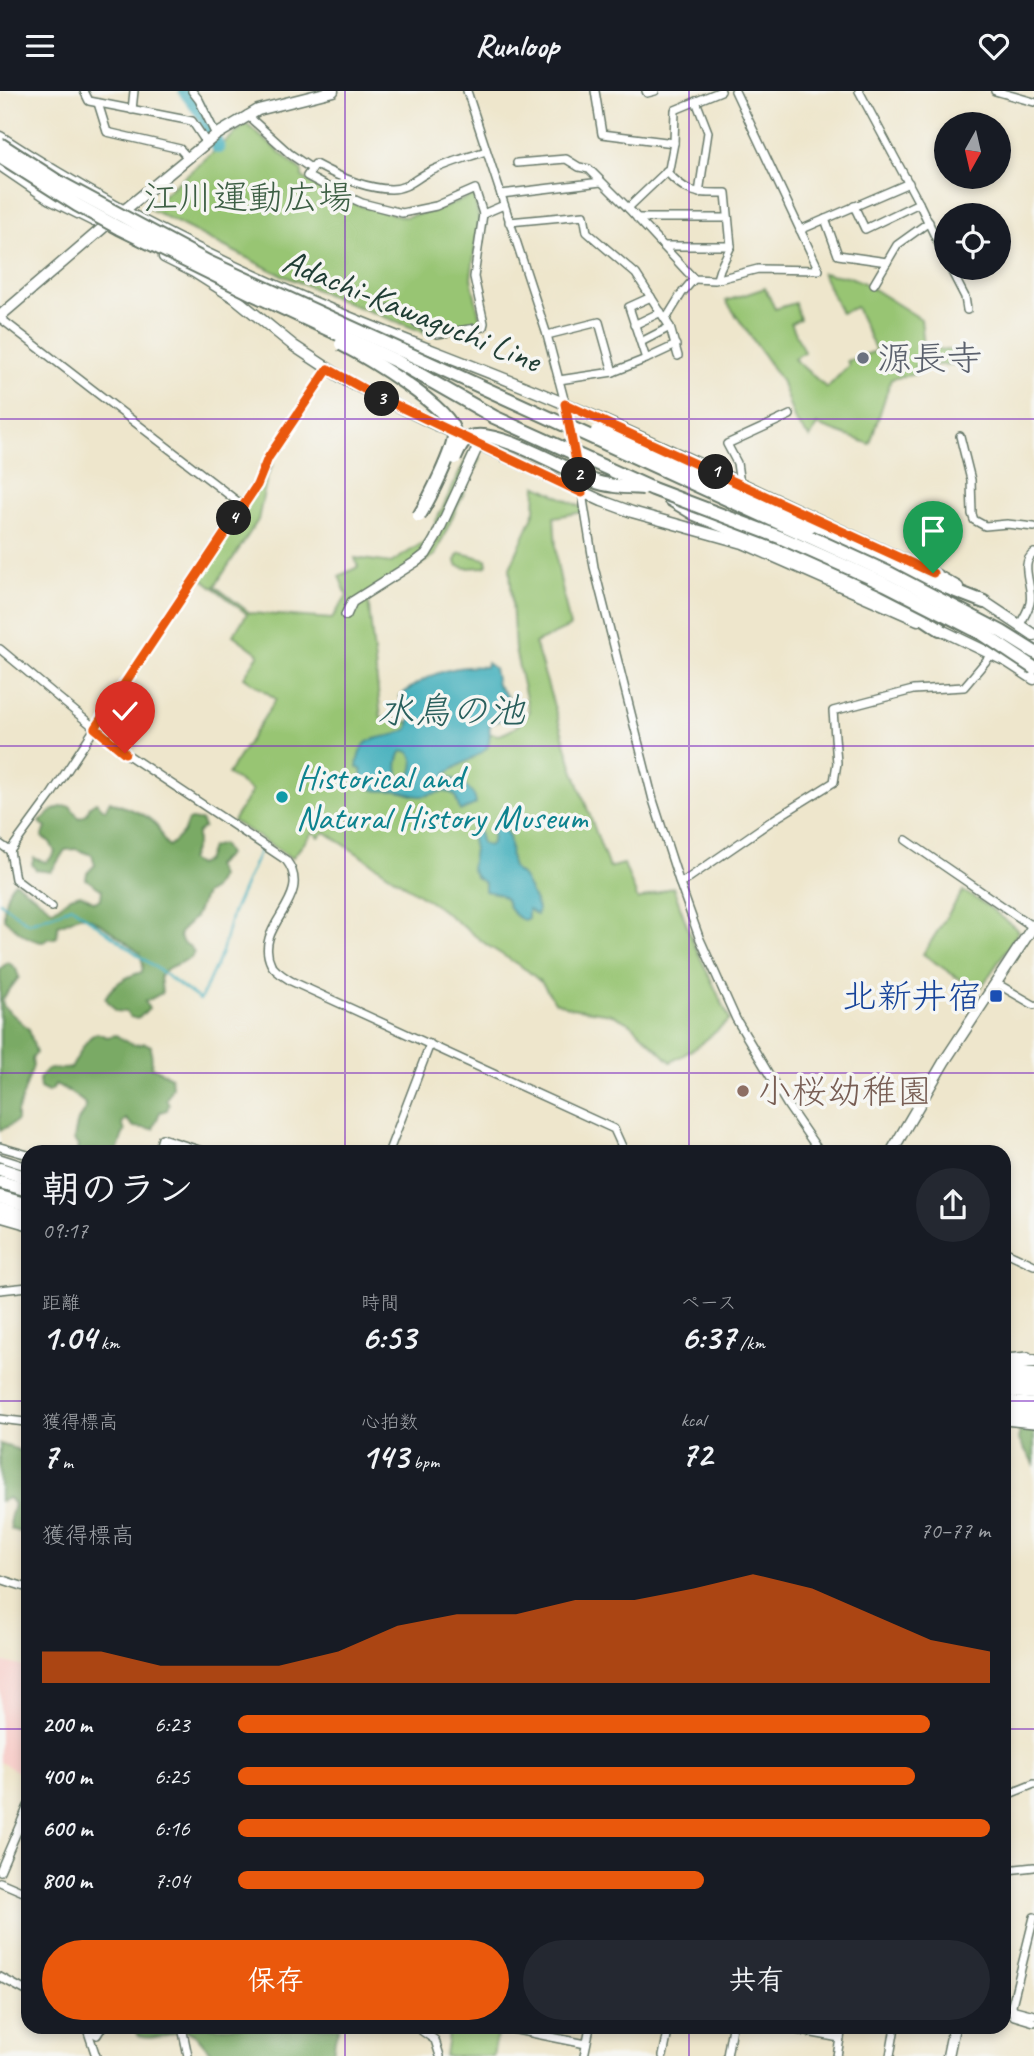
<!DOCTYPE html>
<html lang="ja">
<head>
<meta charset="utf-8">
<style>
	:root { --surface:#171b24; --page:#242831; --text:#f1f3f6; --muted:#9ea1a6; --accent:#ea580c }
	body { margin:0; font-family:Caveat,"Klee One",sans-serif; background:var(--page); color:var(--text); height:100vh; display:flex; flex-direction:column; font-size:26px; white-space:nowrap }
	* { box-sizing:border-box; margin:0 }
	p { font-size:23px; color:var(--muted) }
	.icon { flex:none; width:38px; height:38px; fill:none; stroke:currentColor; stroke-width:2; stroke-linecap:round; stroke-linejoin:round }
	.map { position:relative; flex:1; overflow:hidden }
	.panel { position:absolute; left:21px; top:1054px; width:990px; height:889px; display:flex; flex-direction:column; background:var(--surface); border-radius:21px; box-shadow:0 4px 10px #0003 }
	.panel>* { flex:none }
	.needle { width:46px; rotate:188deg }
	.tools { position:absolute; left:934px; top:21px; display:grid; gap:14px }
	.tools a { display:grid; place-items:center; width:77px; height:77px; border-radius:50%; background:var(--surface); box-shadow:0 4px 10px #0003; font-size:35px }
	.pin { position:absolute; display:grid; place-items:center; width:60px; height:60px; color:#fff; margin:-72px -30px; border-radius:50% 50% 50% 0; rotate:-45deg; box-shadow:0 0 7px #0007 }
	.pin .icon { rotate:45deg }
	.km { position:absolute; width:35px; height:35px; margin:-18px; border-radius:50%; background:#222; color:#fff; font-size:19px; line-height:35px; text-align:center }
	.round { display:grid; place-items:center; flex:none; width:74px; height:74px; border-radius:37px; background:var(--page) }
	.summary { display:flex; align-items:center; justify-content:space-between; height:119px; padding:0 21px }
	h1 { font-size:38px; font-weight:800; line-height:52px }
	.figures { display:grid; grid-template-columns:repeat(3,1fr); gap:10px; height:119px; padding:7px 21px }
	.figures div { display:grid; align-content:center }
	.figures b { font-size:35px; font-weight:800 }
	.figures small { font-size:19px; font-weight:400 }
	.figures p { font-size:19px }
	.chart { height:196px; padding:14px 21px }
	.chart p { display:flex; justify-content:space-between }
	.chart svg { width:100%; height:126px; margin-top:7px; fill:var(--accent); opacity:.7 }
	.primary-button { display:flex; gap:14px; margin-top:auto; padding:14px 21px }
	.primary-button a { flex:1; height:80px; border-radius:42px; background:var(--accent); color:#fff; font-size:28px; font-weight:800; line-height:80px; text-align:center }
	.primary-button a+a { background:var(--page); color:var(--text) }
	ul { padding:0 21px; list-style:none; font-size:23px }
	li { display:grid; grid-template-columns:112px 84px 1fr; align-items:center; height:52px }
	li i { height:18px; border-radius:9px; background:var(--accent) }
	header { display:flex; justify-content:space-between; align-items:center; height:91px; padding:0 21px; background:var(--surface); font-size:32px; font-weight:800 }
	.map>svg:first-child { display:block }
	.built { fill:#f7d0cc }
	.green { fill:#98c573; stroke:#5c8154; stroke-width:2 }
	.forest { fill:#7aaa65; stroke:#4c744c; stroke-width:2 }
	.water { fill:#3faebb; stroke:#2f7678; stroke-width:2; fill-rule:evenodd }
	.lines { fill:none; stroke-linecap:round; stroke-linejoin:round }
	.stream { stroke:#3faebb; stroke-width:2.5 }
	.river { stroke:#3faebb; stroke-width:14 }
	.minor-casing { stroke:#677869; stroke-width:10 }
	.tertiary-casing { stroke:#677869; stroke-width:12 }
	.secondary-casing { stroke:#677869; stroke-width:13 }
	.trunk-casing { stroke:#677869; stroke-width:16 }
	.motorway-casing { stroke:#677869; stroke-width:16 }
	.minor { stroke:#fff; stroke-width:7 }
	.tertiary { stroke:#fff; stroke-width:9 }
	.secondary { stroke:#fff; stroke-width:10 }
	.trunk { stroke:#fff; stroke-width:12 }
	.motorway { stroke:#fff; stroke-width:12 }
	.motorway-bridge-casing { stroke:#677869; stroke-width:16; stroke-linecap:butt }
	.motorway-bridge { stroke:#fff; stroke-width:12 }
	.route-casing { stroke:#fff; stroke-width:14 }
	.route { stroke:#ea580c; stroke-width:9 }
	.grid { fill:none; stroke:#7b2cbf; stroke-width:2; stroke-opacity:0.55 }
	.worship-dot { fill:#6b7280; stroke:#f6f6f2; stroke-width:2.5 }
	.culture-dot { fill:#0f9aa8; stroke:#f6f6f2; stroke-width:2.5 }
	.transit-dot { fill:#1a4fb4; stroke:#f6f6f2; stroke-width:2.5 }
	.education-dot { fill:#8d6e63; stroke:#f6f6f2; stroke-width:2.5 }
	.labels { text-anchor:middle; stroke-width:7; stroke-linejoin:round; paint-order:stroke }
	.park-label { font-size:35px; fill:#3d5f44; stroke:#f6f6f2 }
	.street-label { font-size:35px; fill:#1f3d34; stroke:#f6f6f2 }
	.worship-label { font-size:35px; fill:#5b616d; stroke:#f6f6f2; text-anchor:start }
	.culture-label { font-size:35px; fill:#0d838f; stroke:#f6f6f2; text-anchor:start }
	.transit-label { font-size:35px; fill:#164399; stroke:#f6f6f2; text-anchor:end }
	.education-label { font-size:35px; fill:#785e54; stroke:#f6f6f2; text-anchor:start }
	.water-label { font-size:37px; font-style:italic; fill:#295f5c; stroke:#f6f6f2 }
</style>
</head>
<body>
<header><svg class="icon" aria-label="menu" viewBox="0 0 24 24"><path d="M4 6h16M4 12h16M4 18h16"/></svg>Runloop<svg class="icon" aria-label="heart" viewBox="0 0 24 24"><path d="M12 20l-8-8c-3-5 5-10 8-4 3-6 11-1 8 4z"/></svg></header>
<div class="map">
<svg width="1034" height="1965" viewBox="0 0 1034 1965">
	<rect width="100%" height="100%" fill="#f6f6f2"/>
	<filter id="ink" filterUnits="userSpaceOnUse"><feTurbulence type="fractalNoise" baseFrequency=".0143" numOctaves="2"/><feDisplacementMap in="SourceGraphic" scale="14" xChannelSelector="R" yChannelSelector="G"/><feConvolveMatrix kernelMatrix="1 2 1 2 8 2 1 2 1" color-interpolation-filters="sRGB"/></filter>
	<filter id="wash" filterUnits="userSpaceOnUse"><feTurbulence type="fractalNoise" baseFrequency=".00686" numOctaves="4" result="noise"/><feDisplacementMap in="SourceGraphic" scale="28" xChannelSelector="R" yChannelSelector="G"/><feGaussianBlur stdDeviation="1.57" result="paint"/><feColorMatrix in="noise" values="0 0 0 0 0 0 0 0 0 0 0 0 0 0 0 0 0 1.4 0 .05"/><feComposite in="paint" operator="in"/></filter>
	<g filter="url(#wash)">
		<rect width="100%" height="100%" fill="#eee6cc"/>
		<polygon class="built" points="0,1570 28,1577 28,1686 0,1671"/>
		<g class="green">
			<polygon points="246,33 302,80 302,86 331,102 361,115 405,126 438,119 474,104 479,128 471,187 481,232 479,235 431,244 340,209 273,180 148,117"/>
			<polygon points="822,182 850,186 862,191 921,228 924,256 961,261 961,273 915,275 916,283 891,288 870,353 817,334 810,347 795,330 781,289 726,210 765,197 775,218 795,212 800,228 791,232 804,261 794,268 827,297 849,274 847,270 876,260 856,216 841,222"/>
			<path d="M469 362 480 367 435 464 368 507 381 627 499 644C512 640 523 632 529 620L515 559 510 477 535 420 536 394 581 416 583 421 554 426 557 472 570 536 535 552 573 678 609 777 624 773 638 809 673 796 693 851 730 929 697 956 671 971 631 933 611 923 571 917 555 911 542 892 528 880 487 854 438 816 325 741 319 746 313 741 292 767 233 730 252 700 228 683 276 608 244 586 259 563 233 544 247 523 199 485 273 373 267 386 258 429 215 495 250 522 332 528 347 504 339 485 358 476 355 467 391 472 427 449Z"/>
			<polygon points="460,462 486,468 487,474 484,476 466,477 458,475 456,471 457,465"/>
			<polygon points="963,800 989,816 1019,840 978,901 923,863"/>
			<polygon points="449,1936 482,1936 498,1938 493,1965 445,1965"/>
		</g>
		<g class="forest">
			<path d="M110 710C126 718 148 721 158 737 163 745 161 749 169 755L183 742 188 729H201L204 736 197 742V751L190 769 198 774 206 770 211 756 222 753 228 763 215 775 220 785 213 798 205 803 195 826 183 838 179 844 182 851 189 855 194 861 191 867 168 877 160 885 162 902 145 911 149 918 137 928 130 926 126 921 116 920 105 907C113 893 127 885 142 881L143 874 140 862C128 854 91 821 79 825 72 828 65 832 58 834L57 846 52 848 48 847 44 851C28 850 17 839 4 828 3 816 6 799 15 791L53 819 71 806 80 803 95 811 101 807 102 799 86 788 87 782 95 774 92 764 76 758 65 759 51 781 36 779 32 773 34 767 45 771 50 768 55 761 50 751 42 746 46 737 40 731C50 721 56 715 70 715L79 727 86 724 90 715 96 711 105 719Z"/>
			<polygon points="8,871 16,878 19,886 2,909 4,916 29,938 36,962 32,968 33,975 17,1022 17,1030 0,1040 0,878"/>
			<path d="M97 942 107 946 116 944C126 951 133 957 145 952L151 955 152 976 171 986 172 996 166 1009 169 1013 167 1019 160 1021 153 1038 134 1036 126 1028 122 1032 125 1040C120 1047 121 1054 117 1060H77L78 1055 74 1049C75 1042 76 1034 79 1028 82 1022 85 1020 86 1014 83 1009 60 995 55 993L53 998 48 1001 40 997 39 988C51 971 55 981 71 977 79 966 84 947 97 942Z"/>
			<polygon points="1031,1336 1034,1337 1034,1373 1018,1348 1020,1339"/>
			<polygon points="0,1353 16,1358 28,1364 28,1441 19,1441 11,1438 10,1428 14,1413 9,1407 0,1410"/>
			<path d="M134 1936H339L335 1948 333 1965H216L211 1962 197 1945 184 1938C170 1943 153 1950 139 1945Z"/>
		</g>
		<g class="water">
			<path d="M487 572 494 577 497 594 510 609 512 620 504 628 490 633C489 640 491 651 487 657 482 664 455 675 446 683L447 685C461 692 475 697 476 713L460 720 455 704C444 697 436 703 424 705 414 706 406 701 397 700 376 699 364 704 361 678L357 677C359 636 385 653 408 638L411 624 399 606C424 584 452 573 486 576ZM407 660C417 666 414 681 408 688L401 687C395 681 397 668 401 661Z"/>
			<path d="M496 732C518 744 506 760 513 776 515 782 521 782 524 788 529 796 534 809 538 818L537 824 528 818V827L524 829C514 826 508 817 506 808L499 803 485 800V792L476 786 471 777 474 758 472 748 473 741 478 738 482 753 489 755 492 752 493 735Z"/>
		</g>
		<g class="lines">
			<g class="stream">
				<polyline points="0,811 28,832 60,821 71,815 200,909 222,861 232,823 260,759"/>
				<polyline points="18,1497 28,1501"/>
			</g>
			<polyline class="river" points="185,0 201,21 218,56"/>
		</g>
	</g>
	<g filter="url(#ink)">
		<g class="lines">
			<g class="minor-casing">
				<g id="minor">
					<polyline points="84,0 89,10 192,30 206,51"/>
					<polyline points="192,0 199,9 216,44"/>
					<polyline points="467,0 547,244 565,312 582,402 594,476 653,709 680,793 699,846 736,928 788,1015 819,1060"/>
					<polyline points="595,0 602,43 674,52"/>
					<polyline points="646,0 647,2 655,0"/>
					<polyline points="859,0 919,112 947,170"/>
					<polyline points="995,0 1034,11"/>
					<polyline points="696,10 708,41 699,102"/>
					<polyline points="98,12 107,41 180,58 188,67"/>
					<polyline points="132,19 134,0"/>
					<path d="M247 24 290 63 312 78 315 73C337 85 366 98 391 98 406 98 414 89 425 83 443 73 466 67 486 60"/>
					<polyline points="517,72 566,68 579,76 589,78 628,117 694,188 715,189 758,178 819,179 735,0"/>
					<polyline points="312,78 307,85 333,99 362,112 402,122 436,115 475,98 483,123 474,186 484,232 483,236 437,243 390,217"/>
					<path d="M666 80C688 104 695 102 726 102L731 155 720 178 717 188"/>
					<polyline points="501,103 601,91"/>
					<polyline points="854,115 865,138 919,112"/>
					<polyline points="628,117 669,78 674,52 675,19 721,0"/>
					<polyline points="483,123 504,114"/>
					<polyline points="637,127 728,127"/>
					<polyline points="825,128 838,164 887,171"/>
					<polyline points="509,131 584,124 587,141 636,183 670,236 678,265"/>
					<polyline points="800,139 909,92"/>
					<polyline points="663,155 731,155"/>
					<polyline points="950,177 965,206 967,219"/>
					<polyline points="874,193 897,154 929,131"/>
					<polyline points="0,227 242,414 51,704 10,760"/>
					<polyline points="666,228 682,202 694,188"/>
					<polyline points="634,234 661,221"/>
					<polyline points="547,244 599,231 613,281"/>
					<polyline points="641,251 670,236"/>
					<polyline points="646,268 629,216 651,206"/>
					<polyline points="559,289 613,281 646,268 676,254"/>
					<polyline points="960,345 971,389 972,423 974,429 985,435 1007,433 1034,436"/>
					<polyline points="740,393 737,372 727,353 790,324"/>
					<polyline points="242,414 257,394 268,367 328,278"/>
					<path d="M1020 534C1023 527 1028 520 1030 512 1034 495 1018 473 1034 462"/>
					<path d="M0 558 125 662 286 769C316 808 252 834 271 873 274 880 285 886 291 890L614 1038 624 1060"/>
					<polyline points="906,749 1033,836"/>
					<polyline points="0,753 10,760 15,788 52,816"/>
					<polyline points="680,793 773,729 834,691 837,672 833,620 913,599 964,596 991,564"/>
					<polyline points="996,892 1034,914"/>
					<polyline points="0,1056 28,1064"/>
					<polyline points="158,1060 162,1047 202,1060"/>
					<polyline points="389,1060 430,953"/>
					<polyline points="0,1067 28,1076"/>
					<polyline points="0,1127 28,1135"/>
					<polyline points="1004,1160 1034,1174"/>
					<polyline points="0,1199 28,1196"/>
					<polyline points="1004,1267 1028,1265"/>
					<polyline points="0,1328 25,1331 28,1334"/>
					<polyline points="1004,1330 1034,1333"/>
					<polyline points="0,1488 28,1497"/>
					<polyline points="1004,1705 1034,1693"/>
					<polyline points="1007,1779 1034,1776"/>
					<polyline points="0,1780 28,1715"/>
					<polyline points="0,1791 28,1803"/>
					<polyline points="1034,1826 1011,1918 1014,1925 1034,1931"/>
					<polyline points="0,1886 28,1901"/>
					<polyline points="1004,1916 1034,1924"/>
					<polyline points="180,1936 183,1941 188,1965"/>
					<polyline points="420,1936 422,1940 435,1949 440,1965"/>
					<polyline points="502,1936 586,1953"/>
					<polyline points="780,1936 840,1947"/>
					<polyline points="87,1938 96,1965"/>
					<polyline points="87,1938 97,1944 102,1936"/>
					<polyline points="584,1965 590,1936"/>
					<polyline points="663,1965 669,1936"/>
					<polyline points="727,1965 732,1936"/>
					<polyline points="837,1965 842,1936"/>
					<polyline points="890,1965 895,1936"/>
				</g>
			</g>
			<g class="tertiary-casing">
				<polyline id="tertiary" points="346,524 352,511 417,470 426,463 435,448 479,353"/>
			</g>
			<g class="secondary-casing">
				<g id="secondary">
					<path d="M0 46C98 110 205 165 313 211 395 247 480 276 563 312 688 365 810 426 933 482L958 496"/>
					<polyline points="0,74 50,108 94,130"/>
					<polyline points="164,166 194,181 235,207 294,255 347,290 426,329 602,410 632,421 743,452 918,529"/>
					<polyline points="0,225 105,135 216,44 258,19 333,0"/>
					<polyline points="980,508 1034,544"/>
					<polyline points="935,536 1008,571 1034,588"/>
					<polyline points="892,1060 944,971 1034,834"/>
					<polyline points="948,1965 954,1936"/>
				</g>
			</g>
			<g class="trunk-casing">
				<polyline id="trunk" points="1004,1282 1034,1284"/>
			</g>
			<g class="motorway-casing">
				<g id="motorway">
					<polyline points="670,408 695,423 878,500 907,516 940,538"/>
					<polyline points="810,435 925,488 984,511"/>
					<polyline points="0,1078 28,1087"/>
					<polyline points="0,1091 28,1099"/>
					<polyline points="0,1106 28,1114"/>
					<polyline points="0,1118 28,1126"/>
					<polyline points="1004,1275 1034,1270"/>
					<polyline points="1004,1288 1034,1291"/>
					<polyline points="1004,1299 1034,1302"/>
					<polyline points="1004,1311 1034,1314"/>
					<polyline points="1004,1322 1034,1325"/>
				</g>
			</g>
			<use href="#minor" class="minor"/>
			<use href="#tertiary" class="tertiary"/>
			<use href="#secondary" class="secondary"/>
			<use href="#trunk" class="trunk"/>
			<use href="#motorway" class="motorway"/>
			<g class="motorway-bridge-casing">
				<g id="motorway-bridge">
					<polyline points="0,53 57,90 208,171 891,483 1002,541 1034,561"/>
					<polyline points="0,65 77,114 119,137 253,203 396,270 494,326 653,398 782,447 885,493 983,543 1034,577"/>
					<path d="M341 253C364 265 451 316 454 341 456 356 428 410 419 425"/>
					<polyline points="597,340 810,435"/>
					<path d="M455 367C459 359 462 350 471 346 494 336 569 380 594 390 609 396 627 396 643 397"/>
				</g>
			</g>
			<use href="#motorway-bridge" class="motorway-bridge"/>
		</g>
	</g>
	<g class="lines" filter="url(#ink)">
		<g class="route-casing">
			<polyline id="route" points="125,662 95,637 257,394 268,367 328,278 371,302 582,402 565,313 933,482"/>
		</g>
		<use href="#route" class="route"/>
	</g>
	<path class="grid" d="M345 0V1060M689 0V1060M0 328H1034M0 655H1034M0 982H1034M0 1310H28M1004 1310H1034M0 1638H28M1004 1638H1034M345 1936V1965M689 1936V1965"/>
	<circle class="worship-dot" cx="863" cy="267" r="7"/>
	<circle class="culture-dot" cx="282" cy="706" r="7"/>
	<rect class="transit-dot" x="989" y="898" width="14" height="14" rx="3.5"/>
	<circle class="education-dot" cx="743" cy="1000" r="7"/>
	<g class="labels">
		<g class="park-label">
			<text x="248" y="118">江川運動広場</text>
		</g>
		<g class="street-label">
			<text transform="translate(412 219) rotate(22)" y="12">Adachi-Kawaguchi Line</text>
		</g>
		<g class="worship-label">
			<text x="877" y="279">源長寺</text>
		</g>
		<g class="culture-label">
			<text x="296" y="698">Historical and<tspan x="296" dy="40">Natural History Museum</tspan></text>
		</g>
		<g class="transit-label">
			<text x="982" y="917">北新井宿</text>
		</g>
		<g class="education-label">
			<text x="757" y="1012">小桜幼稚園</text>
		</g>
		<g class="water-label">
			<text x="451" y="632">水鳥の池</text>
		</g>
	</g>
</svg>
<div class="tools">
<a><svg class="needle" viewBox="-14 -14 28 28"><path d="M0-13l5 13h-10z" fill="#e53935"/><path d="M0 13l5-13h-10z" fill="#9ea1a6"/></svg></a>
<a><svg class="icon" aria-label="locate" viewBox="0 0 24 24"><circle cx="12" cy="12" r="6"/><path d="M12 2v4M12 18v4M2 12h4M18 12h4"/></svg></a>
</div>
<div class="pin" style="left:933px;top:482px;background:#1e9e55"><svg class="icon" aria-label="arrive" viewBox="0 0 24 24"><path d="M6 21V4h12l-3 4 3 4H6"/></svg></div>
<div class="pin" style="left:125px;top:662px;background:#d93025"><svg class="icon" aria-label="check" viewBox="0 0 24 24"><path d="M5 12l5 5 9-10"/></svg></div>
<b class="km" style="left:716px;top:381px">1</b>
<b class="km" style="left:579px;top:384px">2</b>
<b class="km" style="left:382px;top:308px">3</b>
<b class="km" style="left:234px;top:427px">4</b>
<section class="panel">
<div class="summary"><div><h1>朝のラン</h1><p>09:17</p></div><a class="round"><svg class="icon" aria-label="share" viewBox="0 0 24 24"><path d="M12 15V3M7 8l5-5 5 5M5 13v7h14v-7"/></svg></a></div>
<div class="figures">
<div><p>距離</p><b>1.04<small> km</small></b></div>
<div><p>時間</p><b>6:53</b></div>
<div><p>ペース</p><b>6:37<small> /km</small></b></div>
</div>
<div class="figures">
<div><p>獲得標高</p><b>7<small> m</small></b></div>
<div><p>心拍数</p><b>143<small> bpm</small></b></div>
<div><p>kcal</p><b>72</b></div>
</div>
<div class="chart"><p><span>獲得標高</span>70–77 m</p>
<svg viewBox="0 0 160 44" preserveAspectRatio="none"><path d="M0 44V33L10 33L20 38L30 38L40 38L50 33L60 24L70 20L80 20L90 15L100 15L110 11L120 6L130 11L140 20L150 29L160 33V44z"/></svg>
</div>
<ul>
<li><b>200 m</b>6:23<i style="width:92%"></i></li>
<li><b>400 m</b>6:25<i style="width:90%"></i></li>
<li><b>600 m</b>6:16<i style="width:100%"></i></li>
<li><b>800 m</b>7:04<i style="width:62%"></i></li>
</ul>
<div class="primary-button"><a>保存</a><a>共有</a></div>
</section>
</div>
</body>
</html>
